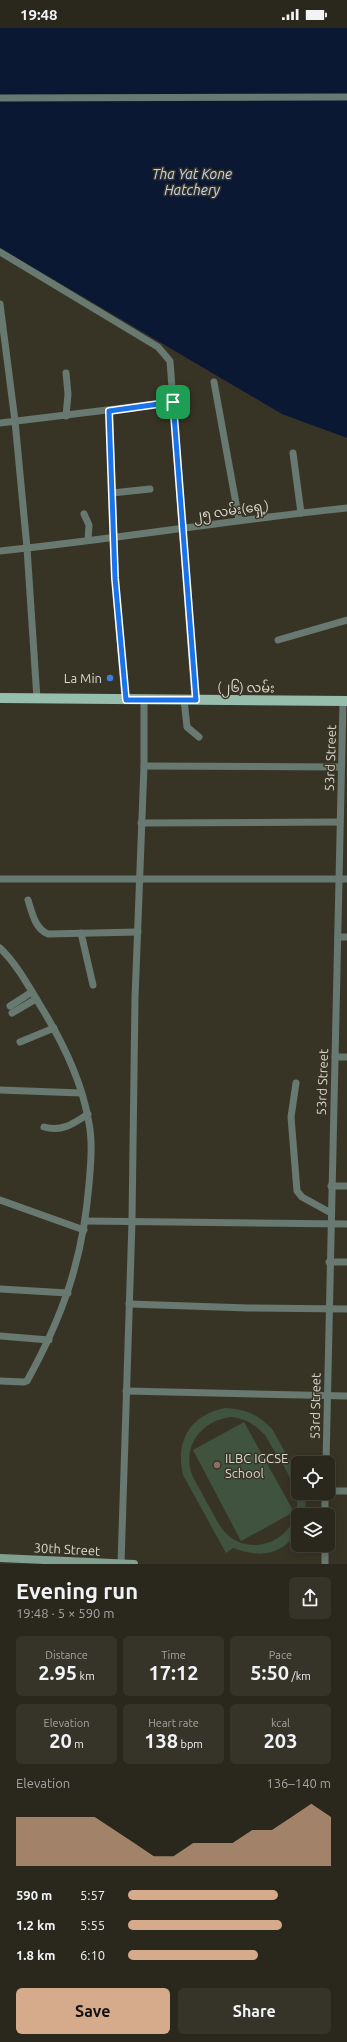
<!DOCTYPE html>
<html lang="en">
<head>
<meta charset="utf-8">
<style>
	:root { --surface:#2a271c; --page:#363329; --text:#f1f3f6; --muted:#a5a5a3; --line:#46443b; --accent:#d6ab8b }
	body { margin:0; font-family:Ubuntu,"Noto Sans Myanmar",sans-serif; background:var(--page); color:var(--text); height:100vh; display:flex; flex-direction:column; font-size:15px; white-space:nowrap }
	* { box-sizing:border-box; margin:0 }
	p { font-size:13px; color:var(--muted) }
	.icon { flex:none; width:22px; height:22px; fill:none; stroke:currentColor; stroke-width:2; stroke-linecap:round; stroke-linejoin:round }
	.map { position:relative; height:1536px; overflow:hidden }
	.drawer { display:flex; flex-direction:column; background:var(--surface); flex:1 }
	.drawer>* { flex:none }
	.controls { position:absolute; left:291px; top:1428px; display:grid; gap:8px }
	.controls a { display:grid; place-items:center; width:44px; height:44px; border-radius:6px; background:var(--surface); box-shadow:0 2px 10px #0003,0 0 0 1px var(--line); font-size:20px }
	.pin { position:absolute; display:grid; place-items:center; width:34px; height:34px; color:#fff; margin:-17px; border-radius:8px; box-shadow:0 2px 6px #0006 }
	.round { display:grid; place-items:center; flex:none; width:42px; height:42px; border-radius:6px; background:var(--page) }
	.overview { display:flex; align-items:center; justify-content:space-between; height:68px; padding:0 16px }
	h1 { font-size:22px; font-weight:700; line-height:30px }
	.stats { display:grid; grid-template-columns:repeat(3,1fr); gap:6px; height:68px; padding:4px 16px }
	.stats div { display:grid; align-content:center; border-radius:6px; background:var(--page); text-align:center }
	.stats b { font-size:20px; font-weight:700 }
	.stats small { font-size:11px; font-weight:400 }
	.stats p { font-size:11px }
	.chart { height:112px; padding:8px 16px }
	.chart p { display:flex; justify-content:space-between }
	.chart svg { width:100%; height:72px; margin-top:4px; fill:var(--accent); opacity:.7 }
	.action { display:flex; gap:8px; margin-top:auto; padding:8px 16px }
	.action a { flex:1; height:46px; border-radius:6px; background:var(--accent); color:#111; font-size:16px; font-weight:700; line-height:46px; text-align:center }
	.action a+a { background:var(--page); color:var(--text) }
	ul { padding:0 16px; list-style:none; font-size:13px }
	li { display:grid; grid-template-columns:64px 48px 1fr; align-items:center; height:30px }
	li i { height:10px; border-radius:5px; background:var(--accent) }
	.status { display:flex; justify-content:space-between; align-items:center; height:28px; padding:0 20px; background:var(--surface); direction:ltr }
	.status svg { height:11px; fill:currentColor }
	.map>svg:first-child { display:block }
	.green { fill:#3f533f; fill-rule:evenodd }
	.water { fill:#0b1833 }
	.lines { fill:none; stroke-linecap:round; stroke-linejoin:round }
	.minor { stroke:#677970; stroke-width:7 }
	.secondary { stroke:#82a092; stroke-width:8 }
	.primary { stroke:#97beac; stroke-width:10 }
	.route-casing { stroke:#fff; stroke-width:8 }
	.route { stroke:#1a73e8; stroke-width:5 }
	.shop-dot { fill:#3f7fe0; stroke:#383425; stroke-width:1.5 }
	.education-dot { fill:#8d6e63; stroke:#383425; stroke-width:1.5 }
	.labels { text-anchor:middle; stroke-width:3; stroke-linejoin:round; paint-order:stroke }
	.street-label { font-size:13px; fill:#dad8cf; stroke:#383425 }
	.poi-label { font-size:13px; fill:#dad8cf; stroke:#383425; text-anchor:end }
	.water-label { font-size:14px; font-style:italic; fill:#c1d2f5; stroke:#383425 }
</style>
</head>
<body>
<div class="status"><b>19:48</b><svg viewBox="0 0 49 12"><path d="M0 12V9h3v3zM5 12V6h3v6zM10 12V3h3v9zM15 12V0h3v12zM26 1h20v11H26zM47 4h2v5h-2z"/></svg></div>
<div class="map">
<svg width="347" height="1536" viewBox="0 0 347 1536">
	<rect width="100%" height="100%" fill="#383425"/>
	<g class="green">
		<path d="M225 1380C245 1381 258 1386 272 1401L298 1447V1465L306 1466 305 1487H298V1504C280 1528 260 1530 233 1520L226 1525 183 1447C175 1413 190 1387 225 1380ZM231 1389C246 1391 255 1396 265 1407 280 1434 314 1473 287 1502 271 1521 239 1523 223 1502 216 1493 211 1481 205 1471 201 1462 194 1453 191 1444 183 1415 204 1392 231 1389Z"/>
		<polygon points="244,1394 294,1484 241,1513 193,1422"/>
	</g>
	<polygon class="water" points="0,0 347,0 347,410 282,386 0,220"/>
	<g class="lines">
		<g class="minor">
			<polyline points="0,70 347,69"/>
			<polyline points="0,224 158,319 170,333 195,672"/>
			<polyline points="0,276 15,393 27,520 37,671"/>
			<polyline points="66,345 68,366 66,388"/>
			<polyline points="214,354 239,492"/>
			<polyline points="109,383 115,550 125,672"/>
			<polyline points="0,395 173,374"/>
			<polyline points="293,425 301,485"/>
			<polyline points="112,465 150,461"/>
			<polyline points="84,486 89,497 88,512"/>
			<path d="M0 523C116 511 231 492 347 480"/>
			<polyline points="278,612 347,592"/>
			<polyline points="184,672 187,699 199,709"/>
			<polyline points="144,738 341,739"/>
			<polyline points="141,795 340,794"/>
			<polyline points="0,851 347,851"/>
			<path d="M28 872C32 884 35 901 48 906L138 904"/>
			<polyline points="81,905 93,957"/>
			<polyline points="338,909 347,909"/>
			<path d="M0 920C18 937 30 961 43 982 63 1015 81 1052 88 1090 93 1112 91 1134 89 1156 83 1231 63 1288 27 1353L24 1354 0 1353"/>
			<polyline points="10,978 32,964"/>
			<polyline points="12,985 36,971"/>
			<polyline points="20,1014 54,1000"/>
			<polyline points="335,1029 347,1029"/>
			<polyline points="296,1055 291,1089 297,1163 302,1169 331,1185"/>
			<polyline points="0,1062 81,1065"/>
			<path d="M44 1099C62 1104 73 1096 88 1086"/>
			<polyline points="331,1158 347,1158"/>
			<polyline points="0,1172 84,1202"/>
			<polyline points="86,1193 347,1196"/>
			<polyline points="329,1234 347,1234"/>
			<polyline points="0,1261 68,1265"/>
			<polyline points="129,1276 248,1280 347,1281"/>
			<polyline points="0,1308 49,1312"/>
			<polyline points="126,1363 347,1368"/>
			<polyline points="326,1435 343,673"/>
			<polyline points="328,1463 347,1463"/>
			<polyline points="325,1487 325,1465"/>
			<polyline points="121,1536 132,1193 135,970 144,738 144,672"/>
			<polyline points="325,1536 325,1517"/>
		</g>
		<polyline class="secondary" points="0,1530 134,1536"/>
		<polyline class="primary" points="0,670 347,673"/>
	</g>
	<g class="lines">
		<g class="route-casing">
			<polygon id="route" points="173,374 196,672 126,672 115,550 109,383"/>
		</g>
		<use href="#route" class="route"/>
	</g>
	<circle class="shop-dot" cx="110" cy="650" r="4"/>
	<circle class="education-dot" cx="217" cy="1437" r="4"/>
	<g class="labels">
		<g class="street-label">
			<text transform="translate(231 482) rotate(-8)" y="5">၂၅ လမ်း(ရှေ့)</text>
			<text transform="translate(246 659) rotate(1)" y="5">(၂၆) လမ်း</text>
			<text transform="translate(330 730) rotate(-88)" y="5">53rd Street</text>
			<text transform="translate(322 1054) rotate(-88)" y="5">53rd Street</text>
			<text transform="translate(315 1378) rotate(-89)" y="5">53rd Street</text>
			<text transform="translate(67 1521) rotate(3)" y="5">30th Street</text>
		</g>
		<g class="poi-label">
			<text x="102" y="655">La Min</text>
			<text x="225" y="1435" text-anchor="start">ILBC IGCSE<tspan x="225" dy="15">School</tspan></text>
		</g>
		<g class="water-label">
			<text x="192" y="151">Tha Yat Kone<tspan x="192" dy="16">Hatchery</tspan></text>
		</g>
	</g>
</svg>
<div class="controls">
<a><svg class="icon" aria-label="locate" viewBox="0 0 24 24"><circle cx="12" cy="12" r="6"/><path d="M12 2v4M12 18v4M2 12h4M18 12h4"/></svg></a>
<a><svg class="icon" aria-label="layers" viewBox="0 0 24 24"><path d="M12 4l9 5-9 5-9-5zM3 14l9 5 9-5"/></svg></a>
</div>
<div class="pin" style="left:173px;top:374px;background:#1e9e55"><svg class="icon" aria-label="arrive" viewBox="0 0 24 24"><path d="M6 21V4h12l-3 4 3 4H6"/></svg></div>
</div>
<section class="drawer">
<div class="overview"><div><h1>Evening run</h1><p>19:48 · 5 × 590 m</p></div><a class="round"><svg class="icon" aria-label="share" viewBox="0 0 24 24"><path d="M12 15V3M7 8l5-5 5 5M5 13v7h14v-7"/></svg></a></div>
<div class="stats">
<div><p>Distance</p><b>2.95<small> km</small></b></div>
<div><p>Time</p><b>17:12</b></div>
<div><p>Pace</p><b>5:50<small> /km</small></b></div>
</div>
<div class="stats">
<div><p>Elevation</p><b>20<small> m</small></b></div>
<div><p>Heart rate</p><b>138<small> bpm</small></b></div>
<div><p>kcal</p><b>203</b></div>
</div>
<div class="chart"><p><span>Elevation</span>136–140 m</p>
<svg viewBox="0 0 160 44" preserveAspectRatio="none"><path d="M0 44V14L10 14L20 14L30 14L40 14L50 22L60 30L70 38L80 38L90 30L100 30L110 30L120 22L130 22L140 14L150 6L160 14V44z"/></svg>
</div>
<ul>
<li><b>590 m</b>5:57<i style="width:74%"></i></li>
<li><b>1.2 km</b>5:55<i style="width:76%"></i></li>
<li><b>1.8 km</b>6:10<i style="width:64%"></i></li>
</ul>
<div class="action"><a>Save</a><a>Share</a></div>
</section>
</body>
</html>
